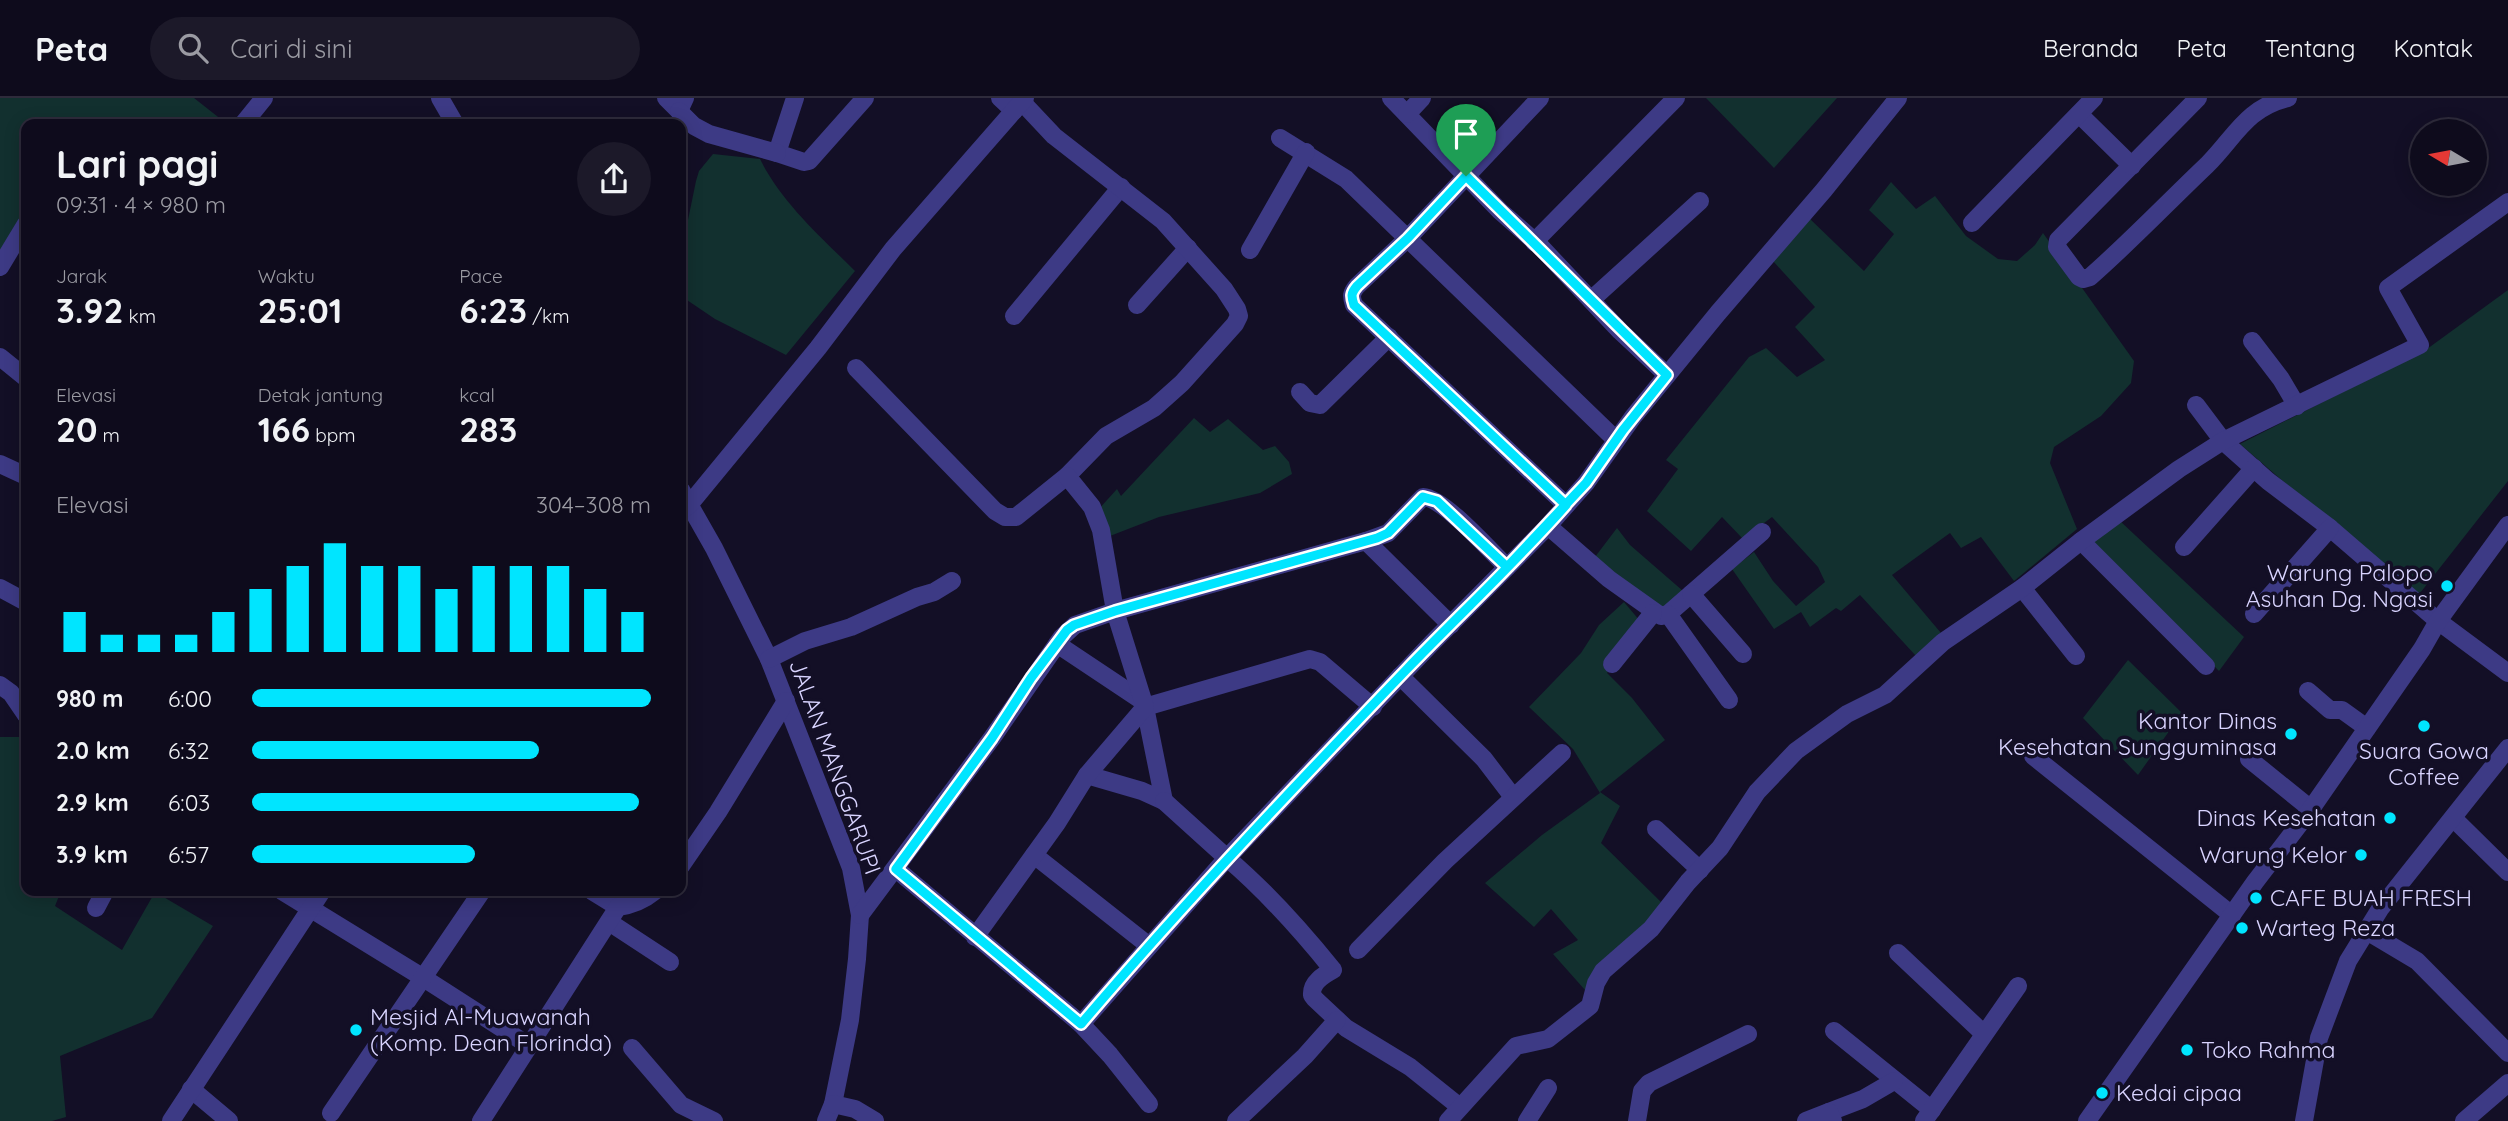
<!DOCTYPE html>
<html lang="id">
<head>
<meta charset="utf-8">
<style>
	:root { --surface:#0e0b1c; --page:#1c1929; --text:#f1f3f6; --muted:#9b9ba3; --line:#2e2b3b; --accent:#00e5ff }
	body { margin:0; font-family:Quicksand,sans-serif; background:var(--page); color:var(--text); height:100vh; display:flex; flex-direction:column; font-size:26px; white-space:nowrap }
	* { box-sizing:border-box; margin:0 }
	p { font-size:23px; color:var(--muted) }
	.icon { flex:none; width:38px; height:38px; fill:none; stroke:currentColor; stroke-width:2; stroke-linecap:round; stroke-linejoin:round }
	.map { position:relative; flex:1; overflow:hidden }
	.panel { position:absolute; left:21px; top:21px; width:665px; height:777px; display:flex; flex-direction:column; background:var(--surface); border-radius:14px; box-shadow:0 4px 18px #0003,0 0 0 2px var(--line) }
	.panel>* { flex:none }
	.needle { width:46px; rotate:280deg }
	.buttons { position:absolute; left:2410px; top:21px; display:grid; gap:14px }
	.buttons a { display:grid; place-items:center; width:77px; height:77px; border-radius:50%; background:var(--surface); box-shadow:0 4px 18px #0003,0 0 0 2px var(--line); font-size:35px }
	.pin { position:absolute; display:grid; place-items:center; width:60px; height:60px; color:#fff; margin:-72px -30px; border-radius:50% 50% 50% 0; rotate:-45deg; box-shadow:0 0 7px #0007 }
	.pin .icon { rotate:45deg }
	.round { display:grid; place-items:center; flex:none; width:74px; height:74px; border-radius:37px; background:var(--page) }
	.overview { display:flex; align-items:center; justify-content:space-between; height:119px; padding:0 35px }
	h1 { font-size:38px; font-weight:700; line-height:52px }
	.metrics { display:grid; grid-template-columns:repeat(3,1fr); gap:10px; height:119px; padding:7px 35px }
	.metrics div { display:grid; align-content:center }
	.metrics b { font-size:35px; font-weight:700 }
	.metrics small { font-size:19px; font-weight:400 }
	.metrics p { font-size:19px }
	.chart { height:196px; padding:14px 35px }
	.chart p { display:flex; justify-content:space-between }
	.chart svg { width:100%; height:126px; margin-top:7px; stroke:var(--accent); stroke-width:6 }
	ul { padding:0 35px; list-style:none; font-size:23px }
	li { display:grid; grid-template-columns:112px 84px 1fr; align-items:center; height:52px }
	li i { height:18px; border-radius:9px; background:var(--accent) }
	header { display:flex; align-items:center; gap:42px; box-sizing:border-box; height:98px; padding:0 35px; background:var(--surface); border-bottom:2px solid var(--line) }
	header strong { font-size:33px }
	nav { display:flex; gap:38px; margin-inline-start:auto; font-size:24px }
	.search { width:490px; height:63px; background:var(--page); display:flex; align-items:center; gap:18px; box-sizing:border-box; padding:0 24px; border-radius:38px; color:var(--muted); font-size:26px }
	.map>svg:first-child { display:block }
	.green { fill:#12302f }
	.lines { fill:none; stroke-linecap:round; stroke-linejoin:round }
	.minor { stroke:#3d3a85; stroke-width:18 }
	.route-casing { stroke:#fff; stroke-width:14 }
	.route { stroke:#00e5ff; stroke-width:9 }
	.poi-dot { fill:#00e5ff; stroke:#130f26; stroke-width:2.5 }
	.labels { text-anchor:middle; stroke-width:7; stroke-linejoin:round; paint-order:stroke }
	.poi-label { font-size:23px; fill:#d9d4ff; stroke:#130f26; text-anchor:start }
	.street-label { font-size:23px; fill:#d9d4ff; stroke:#130f26 }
</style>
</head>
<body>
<header>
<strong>Peta</strong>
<div class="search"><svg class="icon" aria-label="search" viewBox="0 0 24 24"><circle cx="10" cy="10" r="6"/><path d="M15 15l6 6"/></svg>Cari di sini</div>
<nav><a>Beranda</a><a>Peta</a><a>Tentang</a><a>Kontak</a></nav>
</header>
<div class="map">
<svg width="2508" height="1023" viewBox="0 0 2508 1023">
	<rect width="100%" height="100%" fill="#130f26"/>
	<g class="green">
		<polygon points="0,0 194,0 227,26 26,26 26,114 3,153 0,152"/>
		<polygon points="1706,0 1837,0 1774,70"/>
		<path d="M713 56 760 61C782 105 821 139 855 173L786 257 715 221 681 198V156L696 83 699 73Z"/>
		<polygon points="1891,84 1916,111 1935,98 1966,138 1998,161 2017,163 2035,147 2043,135 2134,263 2131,285 2101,318 2054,349 2050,365 2077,431 2014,483 1981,439 1961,450 1950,435 1892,477 1941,535 1916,558 1860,497 1841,513 1836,510 1810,529 1801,514 1774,531 1732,471 1754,454 1773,483 1796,508 1825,484 1818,469 1772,419 1743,441 1722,419 1691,453 1647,413 1678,371 1666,362 1749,259 1766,250 1797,279 1825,262 1795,229 1815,209 1772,162 1809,120 1864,173 1894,136 1869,112"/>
		<polygon points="2508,192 2508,383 2417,499 2240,346 2427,251"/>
		<polygon points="1194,320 1210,334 1228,321 1263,352 1275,348 1289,364 1292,376 1260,395 1159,419 1110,438 1098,412 1117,391 1121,398"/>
		<polygon points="2120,423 2244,539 2219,573 2090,442"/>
		<polygon points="1617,430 1630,447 1683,493 1669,507 1656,510 1595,459"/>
		<polygon points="1624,504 1645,529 1607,575 1632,600 1665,642 1600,694 1620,708 1601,745 1661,804 1647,827 1585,892 1553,856 1578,842 1551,811 1534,829 1485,785 1542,737 1600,695 1573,651 1529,609 1581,555 1599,527"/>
		<polygon points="2128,562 2182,615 2138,677 2083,620"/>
		<polygon points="0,639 26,639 26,793 61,793 55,808 122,852 155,794 213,828 152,920 60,958 66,1019 52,1023 0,1023"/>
	</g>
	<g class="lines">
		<g class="minor">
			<polyline points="440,0 455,26"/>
			<polyline points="666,0 679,13 685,0"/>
			<polyline points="795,0 777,55 804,64 809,63 865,0"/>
			<polyline points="1000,0 1014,13"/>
			<polyline points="1391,0 1500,113 1540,148 1620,233 1667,277"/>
			<path d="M1540 0 1408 140 1357 188C1351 195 1351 198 1354 207L1566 407"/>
			<path d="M2198 0 2058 142 2057 149 2079 179 2083 181 2090 179C2131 143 2168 104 2207 67 2235 39 2246 10 2288 0"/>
			<polyline points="679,13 694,28 709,36 777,55"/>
			<polyline points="1407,16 1422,0"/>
			<polyline points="2079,16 2132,68"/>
			<polyline points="243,26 264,0"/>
			<polyline points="1280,40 1346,81 1616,342"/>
			<polyline points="1972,125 2094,0"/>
			<polyline points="1534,144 1676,0"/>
			<polyline points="1250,152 1306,54"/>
			<polyline points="0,169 26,126"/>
			<polyline points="1591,202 1700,103"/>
			<polyline points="1137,207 1188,150"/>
			<polyline points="1014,218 1121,89"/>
			<polyline points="2252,243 2281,281 2297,308"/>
			<polyline points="0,259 26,280"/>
			<polyline points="856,270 995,413 1005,419 1016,419 1067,378 1106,338 1154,310 1182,285 1235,226 1239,218 1237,211 1224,191 1163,123 1054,38 1022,4"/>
			<polyline points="1300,294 1310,305 1320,307 1389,239"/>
			<polyline points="2196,307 2223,343 2268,383 2330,430 2438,523 2508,575"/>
			<polyline points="0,366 26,378"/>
			<polyline points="681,392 714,450 769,561 851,770 860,817 857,861 850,922 833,1006 826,1023"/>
			<polyline points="681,413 689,407 818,250 893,151 1025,0"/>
			<polyline points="1548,428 1609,481 1661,518 1668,516 1762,434"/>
			<path d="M1366 443 1388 435 1423 399C1444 400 1490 453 1507 469"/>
			<polyline points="2081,443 2206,568"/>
			<polyline points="2184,449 2254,370"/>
			<polyline points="0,490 26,504"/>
			<polyline points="2022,490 2076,558"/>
			<polyline points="1691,496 1743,556"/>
			<polyline points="1668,516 1729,602"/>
			<polyline points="2254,516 2330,430"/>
			<polyline points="1057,546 1141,602"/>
			<polyline points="769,561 805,543 851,529 917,499 934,494 952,483"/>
			<polyline points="1612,566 1653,515"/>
			<polyline points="1400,578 1484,661 1513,699"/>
			<polyline points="0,587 11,595 26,617"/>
			<polyline points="2308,593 2330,612 2342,612 2367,630"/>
			<polyline points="2033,658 2232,817"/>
			<polyline points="2249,661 2311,711"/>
			<polyline points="1087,677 1142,693 1164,703 1145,609 1310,561 1320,564 1373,609"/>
			<polyline points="2453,720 2508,774"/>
			<polyline points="1656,731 1700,772"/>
			<polyline points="1034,757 1148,847"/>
			<polyline points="681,768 718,714 786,603"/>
			<polyline points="896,771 1081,926 1227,760 1164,703"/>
			<polyline points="282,793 422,879 528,947"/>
			<polyline points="592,793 618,809"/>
			<polyline points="96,810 105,793"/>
			<polyline points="860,817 992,640 1062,539 1075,527 1115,513 1366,443 1451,527"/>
			<polyline points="609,824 670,864"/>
			<polyline points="2365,832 2417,863 2508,955"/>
			<polyline points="975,839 1057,725 1087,677 1145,609 1115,513 1101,432 1092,409 1067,378"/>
			<polyline points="1358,852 1445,763 1562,655"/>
			<polyline points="1898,855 1984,936"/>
			<polyline points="1081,926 1110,957 1149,1006"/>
			<polyline points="1834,933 1932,1012"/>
			<polyline points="632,950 681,1007 714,1023"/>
			<polyline points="191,991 229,1023"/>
			<polyline points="833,1006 855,1011 875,1023"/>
			<path d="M1460 1009 1410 969 1346 930 1315 901 1312 897C1311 884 1324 877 1333 872 1300 831 1267 794 1227 760L1432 545 1548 428 1586 385 1633 319 1718 215 1824 92 1898 0"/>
			<polyline points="1829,1014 1863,1001 1894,983"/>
			<polyline points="331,1015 482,793"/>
			<polyline points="171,1023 322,793"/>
			<path d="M481 1023 618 809C633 807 644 802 655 793"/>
			<polyline points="1236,1023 1305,958 1337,922"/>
			<polyline points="1448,1023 1516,948 1548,941 1590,908 1596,885 1603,873 1651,831 1688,784 1720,750 1757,694 1796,653 1847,616 1885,597 1943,544 2022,490 2081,443 2179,371 2223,343 2420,247 2388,190 2508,104"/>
			<polyline points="1527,1023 1548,990"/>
			<polyline points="1637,1023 1642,993 1649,985 1748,936"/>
			<polyline points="1806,1023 1829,1014 1833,1023"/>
			<polyline points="1924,1023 2018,888"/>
			<polyline points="2087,1023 2255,784 2311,711 2422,551 2438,523 2508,427"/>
			<polyline points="2304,1023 2319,940 2348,863 2380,811 2508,650"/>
			<polyline points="2464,1023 2508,985"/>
		</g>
	</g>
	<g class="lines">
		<g class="route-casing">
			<path id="route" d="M1466 78 1667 277 1623 332 1586 385 1507 469 1437 403 1423 399 1388 435 1377 440 1115 513 1074 527 1067 532 1031 580 992 640 896 771 1081 926C1185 804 1296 687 1407 571 1460 516 1516 464 1566 407L1354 207C1351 198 1351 195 1357 188L1408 140 1466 78"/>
		</g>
		<use href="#route" class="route"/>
	</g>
	<g class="poi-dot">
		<circle cx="2447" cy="488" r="7"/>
		<circle cx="2424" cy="628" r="7"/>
		<circle cx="2291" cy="636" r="7"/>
		<circle cx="2390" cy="720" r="7"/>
		<circle cx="2361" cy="757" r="7"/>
		<circle cx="2256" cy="800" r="7"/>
		<circle cx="2242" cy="830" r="7"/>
		<circle cx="356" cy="932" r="7"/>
		<circle cx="2187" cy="952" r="7"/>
		<circle cx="2102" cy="995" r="7"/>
	</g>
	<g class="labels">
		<g class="poi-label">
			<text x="2433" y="483" text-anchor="end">Warung Palopo<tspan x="2433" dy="26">Asuhan Dg. Ngasi</tspan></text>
			<text x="2277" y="631" text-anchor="end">Kantor Dinas<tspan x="2277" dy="26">Kesehatan Sungguminasa</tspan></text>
			<text x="2424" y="661" text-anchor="middle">Suara Gowa<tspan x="2424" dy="26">Coffee</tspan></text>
			<text x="2376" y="728" text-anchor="end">Dinas Kesehatan</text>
			<text x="2347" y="765" text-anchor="end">Warung Kelor</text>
			<text x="2270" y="808">CAFE BUAH FRESH</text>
			<text x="2256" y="838">Warteg Reza</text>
			<text x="370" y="927">Mesjid Al-Muawanah<tspan x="370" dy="26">(Komp. Dean Florinda)</tspan></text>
			<text x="2201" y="960">Toko Rahma</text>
			<text x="2116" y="1003">Kedai cipaa</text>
		</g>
		<g class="street-label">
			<text transform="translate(835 669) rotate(70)" y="8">JALAN MANGGARUPI</text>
		</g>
	</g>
</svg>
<div class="buttons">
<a><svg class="needle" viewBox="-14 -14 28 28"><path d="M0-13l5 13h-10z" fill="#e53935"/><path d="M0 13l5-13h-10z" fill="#9b9ba3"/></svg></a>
</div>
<div class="pin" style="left:1466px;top:78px;background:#1e9e55"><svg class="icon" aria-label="arrive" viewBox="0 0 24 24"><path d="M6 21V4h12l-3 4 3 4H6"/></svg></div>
<section class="panel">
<div class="overview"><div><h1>Lari pagi</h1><p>09:31 · 4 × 980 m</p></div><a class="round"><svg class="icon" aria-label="share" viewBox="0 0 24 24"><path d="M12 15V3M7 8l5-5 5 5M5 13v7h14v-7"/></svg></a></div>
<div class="metrics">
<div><p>Jarak</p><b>3.92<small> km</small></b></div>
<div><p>Waktu</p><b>25:01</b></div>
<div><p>Pace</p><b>6:23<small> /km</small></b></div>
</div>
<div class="metrics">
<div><p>Elevasi</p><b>20<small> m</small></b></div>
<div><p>Detak jantung</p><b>166<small> bpm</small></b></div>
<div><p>kcal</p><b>283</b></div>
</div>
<div class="chart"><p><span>Elevasi</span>304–308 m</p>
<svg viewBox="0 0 160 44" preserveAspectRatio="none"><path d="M5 44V30M15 44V38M25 44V38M35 44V38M45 44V30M55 44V22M65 44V14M75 44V6M85 44V14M95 44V14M105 44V22M115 44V14M125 44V14M135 44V14M145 44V22M155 44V30"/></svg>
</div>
<ul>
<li><b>980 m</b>6:00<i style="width:100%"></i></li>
<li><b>2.0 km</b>6:32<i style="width:72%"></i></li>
<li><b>2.9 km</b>6:03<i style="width:97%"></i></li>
<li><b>3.9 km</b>6:57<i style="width:56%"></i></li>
</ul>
</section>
</div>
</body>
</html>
